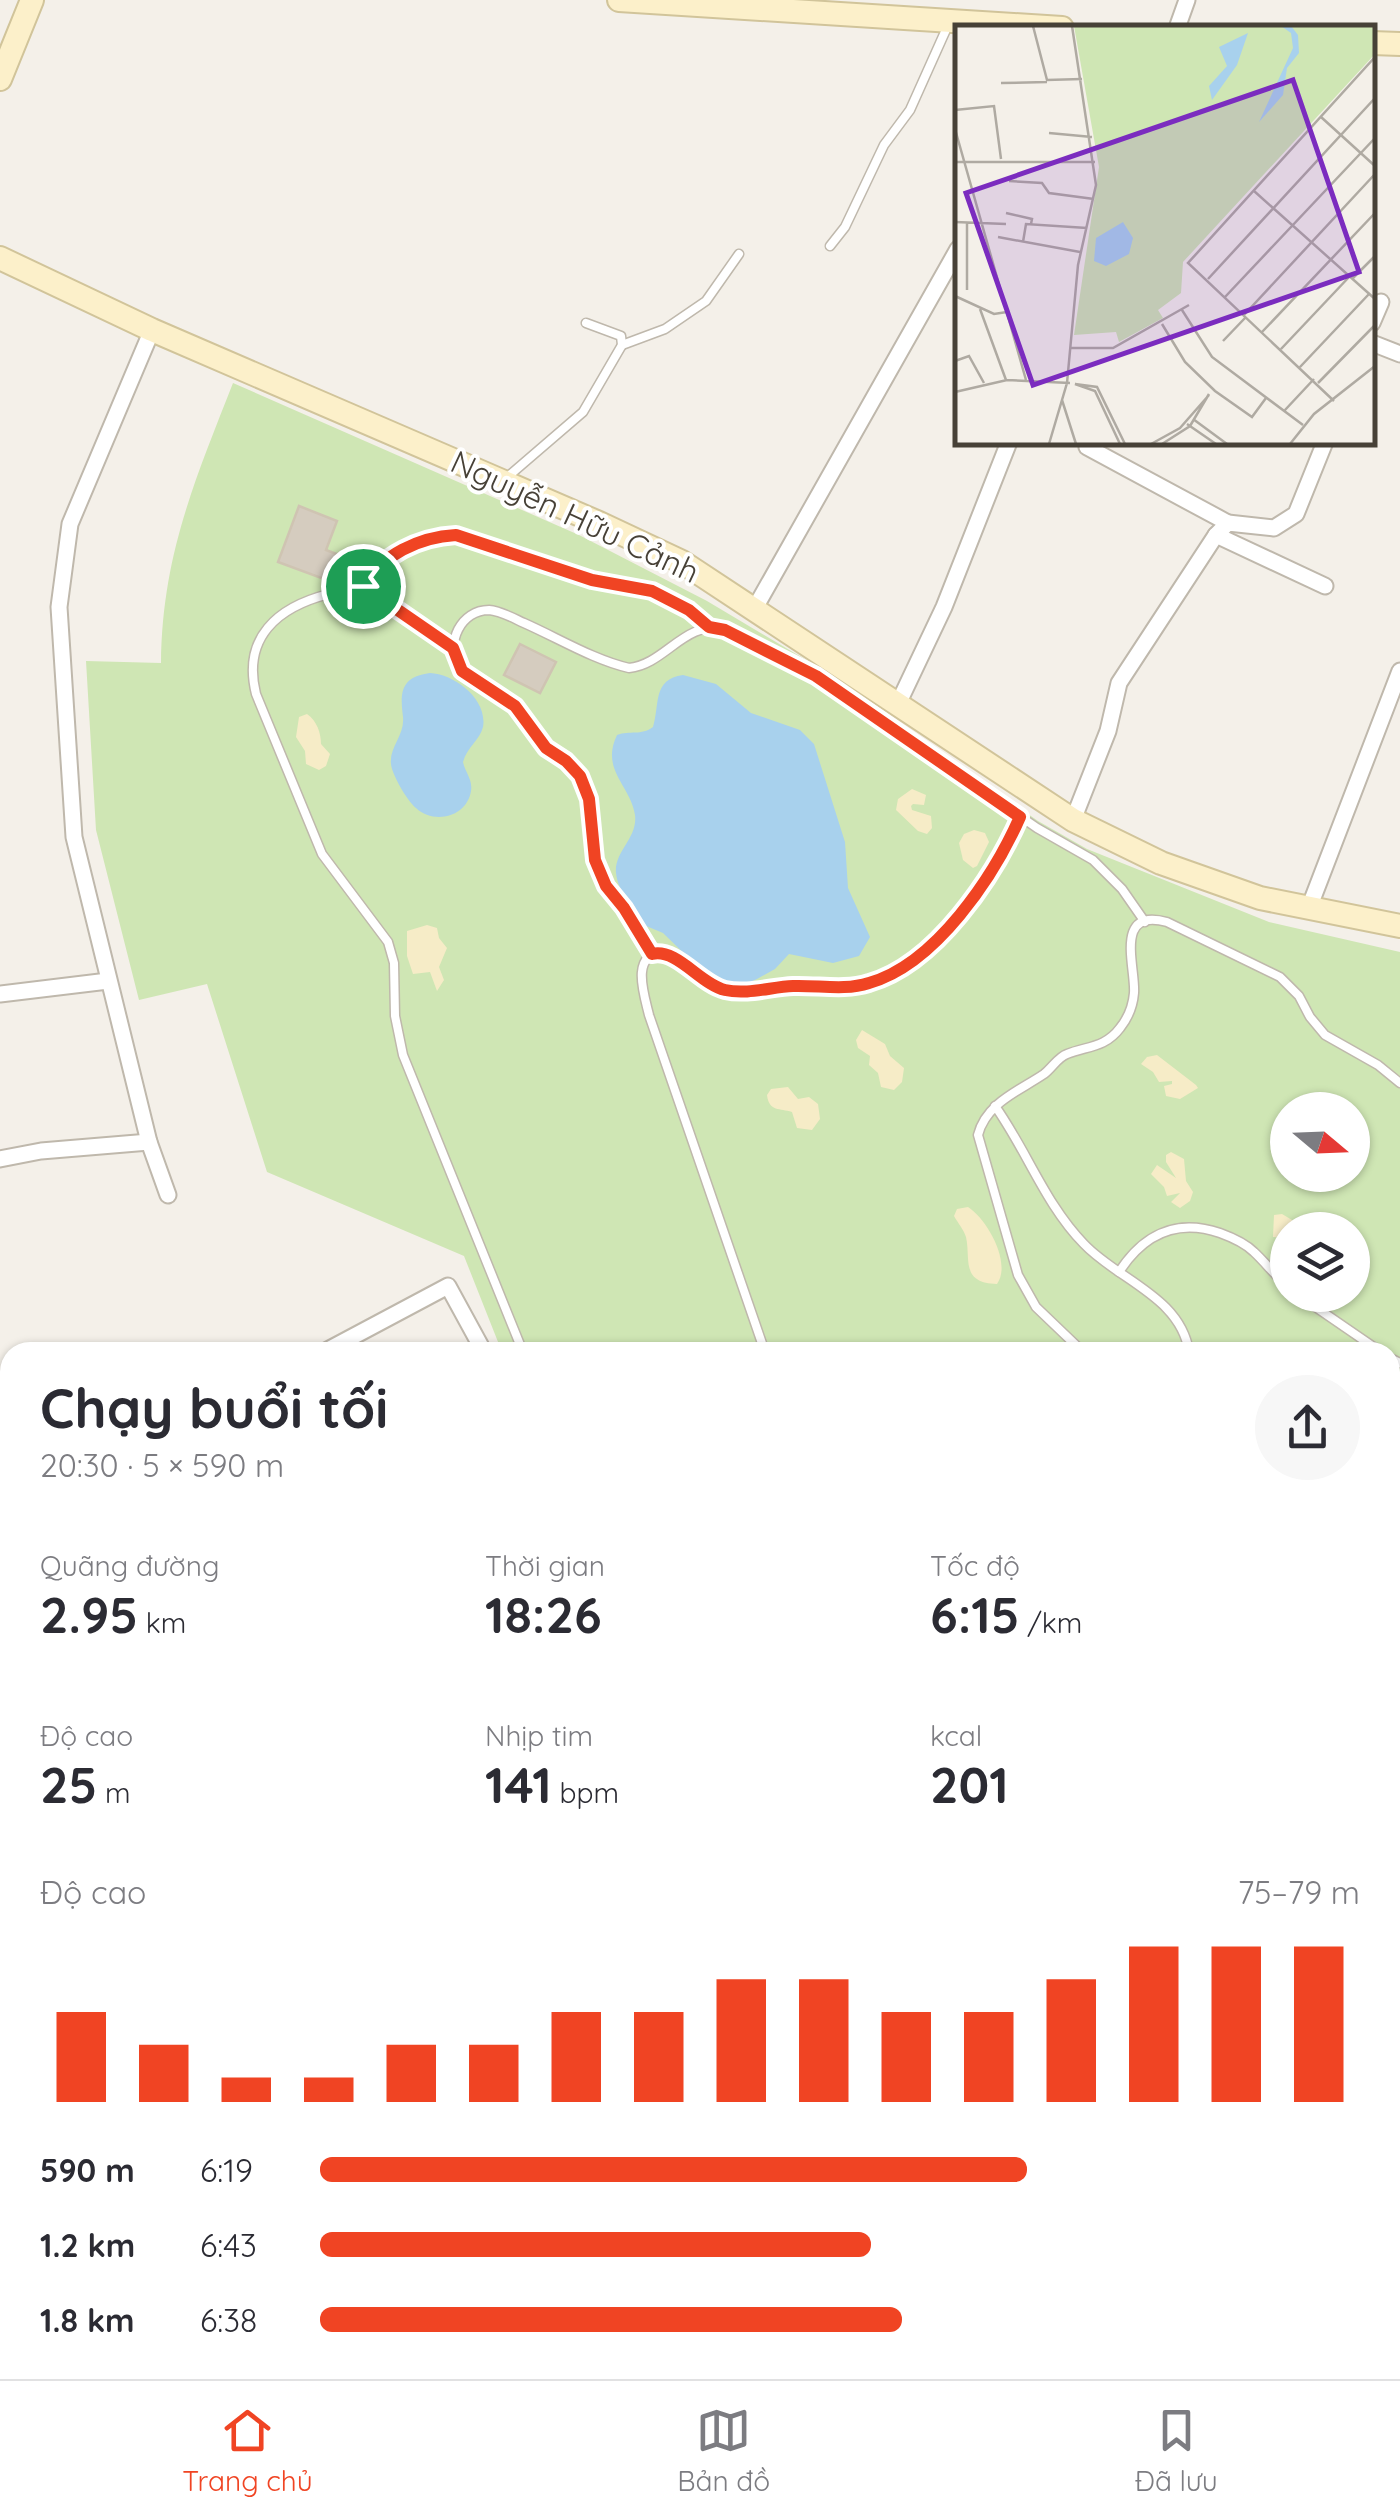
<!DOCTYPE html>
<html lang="vi">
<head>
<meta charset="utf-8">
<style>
	:root { --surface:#fff; --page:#f7f7f7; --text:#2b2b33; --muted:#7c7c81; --line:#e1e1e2; --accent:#f04423 }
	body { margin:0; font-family:Quicksand,sans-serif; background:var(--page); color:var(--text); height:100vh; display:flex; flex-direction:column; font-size:38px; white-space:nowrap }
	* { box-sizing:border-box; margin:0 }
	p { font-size:32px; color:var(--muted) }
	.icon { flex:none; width:55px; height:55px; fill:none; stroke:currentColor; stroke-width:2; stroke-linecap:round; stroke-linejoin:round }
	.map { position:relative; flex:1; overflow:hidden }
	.drawer { position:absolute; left:0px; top:1342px; width:1400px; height:1038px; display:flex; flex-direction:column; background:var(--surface); border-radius:30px 30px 0 0; box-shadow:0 2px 8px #0004 }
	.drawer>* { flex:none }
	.needle { width:65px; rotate:109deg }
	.fabs { position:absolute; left:1270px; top:1092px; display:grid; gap:20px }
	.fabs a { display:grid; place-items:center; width:100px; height:100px; border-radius:50%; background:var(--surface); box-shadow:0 2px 8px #0004; font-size:50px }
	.pin { position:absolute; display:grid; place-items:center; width:85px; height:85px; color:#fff; margin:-42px; border:5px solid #fff; border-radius:50%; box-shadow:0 2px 10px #0007 }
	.round { display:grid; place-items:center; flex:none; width:105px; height:105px; border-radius:52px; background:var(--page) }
	.overview { display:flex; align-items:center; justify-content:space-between; height:170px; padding:0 40px }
	h1 { font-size:55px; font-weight:800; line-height:75px }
	.figures { display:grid; grid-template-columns:repeat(3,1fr); gap:15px; height:170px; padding:10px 40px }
	.figures div { display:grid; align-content:center }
	.figures b { font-size:50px; font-weight:800 }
	.figures small { font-size:28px; font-weight:400 }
	.figures p { font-size:28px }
	.chart { height:280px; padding:20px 40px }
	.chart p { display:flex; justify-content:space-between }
	.chart svg { width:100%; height:180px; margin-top:10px; stroke:var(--accent); stroke-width:6 }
	ul { padding:0 40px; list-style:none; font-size:32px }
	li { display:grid; grid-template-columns:160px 120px 1fr; align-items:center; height:75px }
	li i { height:25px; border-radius:12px; background:var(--accent) }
	.menu { display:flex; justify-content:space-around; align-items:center; height:140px; border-top:2px solid var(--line); background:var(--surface); font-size:28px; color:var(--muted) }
	.menu a { display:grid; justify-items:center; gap:5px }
	.menu .current { color:var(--accent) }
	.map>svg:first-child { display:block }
	.green { fill:#cfe6b4; fill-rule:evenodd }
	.sand { fill:#f6ecc7 }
	.water { fill:#a8d1ed }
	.building { fill:#d5ccbf; stroke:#cfc4b2; stroke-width:2.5 }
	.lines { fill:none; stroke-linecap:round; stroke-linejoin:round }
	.lane-casing { stroke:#bfb8ac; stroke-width:11 }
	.street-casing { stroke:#bfb8ac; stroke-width:19 }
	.secondary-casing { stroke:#d1c49a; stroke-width:26 }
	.lane { stroke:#fff; stroke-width:8 }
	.street { stroke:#fff; stroke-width:15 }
	.secondary { stroke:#fcf0ca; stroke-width:22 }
	.route-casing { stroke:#fff; stroke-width:20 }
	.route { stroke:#f04423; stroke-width:12 }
	.labels { text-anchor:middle; stroke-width:8; stroke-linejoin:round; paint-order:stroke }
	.street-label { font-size:32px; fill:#474137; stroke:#fff }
	.inset-road { fill:none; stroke:#afaaa2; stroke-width:2.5 }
	.view { fill:#7b2cbf; fill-opacity:0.15; stroke:#7b2cbf; stroke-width:5 }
	.inset-edge { fill:none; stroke:#474137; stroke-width:5 }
</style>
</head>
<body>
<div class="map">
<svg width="1400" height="2379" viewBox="0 0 1400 2379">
	<rect width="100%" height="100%" fill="#f4f0e9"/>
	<path class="green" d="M233 383 579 535 707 601 823 670 1038 821 1087 849 1269 922 1400 952V2379H1059L1054 2370H1390V1352H502L464 1256 267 1172 207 984 139 1000 96 830 86 661 161 663C162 556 195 480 233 383ZM1288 1110H1352V1175H1288ZM1288 1230H1352V1295H1288Z"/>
	<g class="sand">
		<path d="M307 714C317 721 321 733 321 744L330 754 326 766 319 770 306 764 305 751 296 737 299 717Z"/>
		<polygon points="912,789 926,795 924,805 913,804 911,806 912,810 931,816 932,828 927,834 918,831 896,810 898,799"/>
		<polygon points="974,830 985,833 989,842 977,866 973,868 963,860 959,843 964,834"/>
		<polygon points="427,925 437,928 439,938 447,948 439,967 444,980 437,991 430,972 413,974 407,956 407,931"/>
		<polygon points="862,1030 885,1044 890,1056 904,1068 902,1082 894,1090 881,1087 878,1073 869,1065 870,1056 858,1048 856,1040"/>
		<polygon points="1157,1055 1196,1085 1198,1088 1180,1099 1166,1096 1164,1086 1172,1084 1172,1081 1159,1082 1153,1072 1141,1064 1147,1057"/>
		<path d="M788 1087 798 1099 809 1097 818 1104 820 1119 812 1130 797 1128 792 1112C780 1108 769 1112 767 1095L771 1089Z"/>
		<polygon points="1171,1152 1184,1159 1186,1181 1193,1192 1190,1201 1180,1208 1171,1202 1180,1193 1167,1196 1164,1187 1151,1174 1157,1165 1176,1178 1166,1162 1166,1155"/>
		<path d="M968 1207C987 1219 1012 1263 997 1284 960 1283 971 1259 966 1237 964 1230 958 1223 954 1216L957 1209Z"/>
		<polygon points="1282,1214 1292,1220 1298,1230 1288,1230 1287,1238 1273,1237 1274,1215"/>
	</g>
	<g class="water">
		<path d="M430 673C454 674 488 699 483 727 480 740 467 747 463 762 465 772 473 780 471 791 467 817 434 825 416 808 407 800 396 781 392 769 386 749 405 737 403 717 400 693 400 677 430 673Z"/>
		<path d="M683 675 716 684 751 713 800 730 814 744 845 842 848 888 870 937 859 956 833 963 789 954 775 969 757 979 746 984H731L700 969 663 933 639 923C633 906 618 892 616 873 614 851 638 838 635 815 631 786 600 770 617 735 630 730 641 736 653 727 660 705 652 679 683 675Z"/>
		<polygon points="1390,2201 1400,2213 1400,2340 1390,2335"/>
	</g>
	<g class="building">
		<polygon points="299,506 337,521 326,550 342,556 332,582 278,562"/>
		<polygon points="520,644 556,662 540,693 504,675"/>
	</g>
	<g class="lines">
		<g class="lane-casing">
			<g id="lane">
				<polyline points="830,246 845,227 884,145 910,110 949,23"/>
				<polyline points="622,345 665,329 706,301 739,254"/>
				<polyline points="505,479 583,412 622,345 621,336 586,323"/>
				<polyline points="363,587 453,649"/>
				<path d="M651 954 600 873C588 843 598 805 580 777 571 763 557 759 546 748 534 734 529 717 514 706 496 692 471 686 459 666 445 643 461 610 489 610 501 611 513 618 524 623 558 638 594 660 629 668 666 664 684 620 725 629L817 676 1037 828 1093 860 1122 889 1145 922"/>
				<path d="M995 1106C1027 1151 1045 1204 1084 1244 1118 1280 1181 1297 1189 1352"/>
				<path d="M1119 1272C1143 1235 1176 1218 1220 1233 1231 1237 1245 1243 1254 1252 1266 1263 1275 1276 1288 1286"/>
				<polyline points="1298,1295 1381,1352"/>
				<path d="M523 1352 403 1055 395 1016 394 963 388 942 322 854 256 694C242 638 277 607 329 594 339 592 351 594 360 588 366 584 368 576 373 569 392 547 439 532 467 537L593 580 653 591 689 610 709 627"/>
				<path d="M765 1352 649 1015C644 994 630 954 663 952 683 963 699 982 722 989 744 996 768 988 791 986 817 985 842 991 867 984 935 965 994 877 1020 817"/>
				<path d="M1083 1352 1036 1307 1018 1275 978 1135C986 1103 1019 1091 1044 1074 1052 1068 1058 1057 1067 1054 1087 1046 1105 1048 1120 1028 1128 1018 1133 1005 1134 993 1136 968 1113 907 1167 922L1280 977 1299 996 1310 1017 1325 1035 1378 1065 1400 1083"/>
				<polyline points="1390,1358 1400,1363"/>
				<polyline points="1390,1676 1400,1685"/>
				<polyline points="1390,1744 1400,1756"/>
				<polyline points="1390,1813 1400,1796"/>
				<polyline points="1390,1881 1400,1887"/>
				<polyline points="1390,2182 1400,2187"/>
				<polyline points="1152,2370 1154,2379"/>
			</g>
		</g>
		<g class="street-casing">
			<g id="street">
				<polyline points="1177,28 1187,0"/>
				<polyline points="1372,323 1381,302"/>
				<polyline points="152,330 70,524 59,607 74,837 149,1142 168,1195"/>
				<polyline points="1372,343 1400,354"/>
				<polyline points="1087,447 1228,523"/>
				<polyline points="1216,535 1325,586"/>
				<polyline points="755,608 958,249"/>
				<polyline points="898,704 944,607 1009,442"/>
				<polyline points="1073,820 1108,731 1119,683 1216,535 1228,523 1274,528 1296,514 1325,442"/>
				<polyline points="1309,908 1400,671"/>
				<polyline points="0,994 108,981"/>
				<polyline points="0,1159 41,1151 149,1142"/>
				<polyline points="324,1352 448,1286 484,1352"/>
				<polyline points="0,1522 10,1517"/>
				<polyline points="0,1574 10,1592"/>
				<polyline points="0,1946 10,1965"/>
				<polyline points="0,2305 10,2300"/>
				<polyline points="221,2370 225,2379"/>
				<polyline points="426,2370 431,2379"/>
				<polyline points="621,2370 625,2379"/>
				<polyline points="820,2370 825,2379"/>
				<polyline points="1045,2370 1050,2379"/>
				<polyline points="0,2372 3,2379"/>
			</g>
		</g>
		<g class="secondary-casing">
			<g id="secondary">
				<polyline points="619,0 1062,28"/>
				<polyline points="1372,43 1400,44"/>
				<polyline points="0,79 32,0"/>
				<polyline points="0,258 152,330 599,523 682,562 1073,820 1161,863 1260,898 1400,926"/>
			</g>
		</g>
		<use href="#lane" class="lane"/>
		<use href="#street" class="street"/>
		<use href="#secondary" class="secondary"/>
	</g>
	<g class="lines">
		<g class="route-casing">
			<path id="route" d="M456 535 592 580 652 591 689 610 709 627 725 630 816 676 1020 817C994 876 936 964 869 983 844 991 819 985 793 986 771 987 747 995 725 990 700 984 677 948 652 954L624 908 606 886 595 860 589 799 580 776 566 761 546 748 515 706 462 671 453 648 363 586C382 555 419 537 456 535Z"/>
		</g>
		<use href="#route" class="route"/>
	</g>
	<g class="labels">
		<g class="street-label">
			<text transform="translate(575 517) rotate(25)" y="11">Nguyễn Hữu Cảnh</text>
		</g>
	</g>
	<g transform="translate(955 25)">
		<rect width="420" height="420" fill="#f4f0e9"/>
		<path d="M119 1H420V29L228 237 226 268 203 285 208 293 164 317 161 307 119 310 144 142Z" fill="#cfe6b4"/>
		<path d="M326 1H336L343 10 344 28 332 43 328 70 304 97 338 23 336 8ZM293 8 282 40 257 75 254 61 272 41 264 22ZM168 197 178 213 174 229 151 241 139 236 141 213Z" fill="#a8d1ed"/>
		<path class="inset-road" d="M78 1 92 55 127 54M46 58 92 57M0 85 39 81 46 134M366 92 420 141M0 104 71 355M94 108 137 112M0 137H140M54 156 87 158 94 168 139 174M299 166 420 274M51 188 77 194 76 199M0 197 51 199M12 197V265M43 212 125 227M68 217 71 199 132 203M398 253 420 231M253 254 420 73M0 271 39 289 52 287M270 272 420 113M25 284 51 355M227 285 257 332 348 400M289 290 420 149M207 299 230 337 260 366 297 392 311 373M307 307 420 188M268 316 290 293M116 323H158L234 280M326 324 395 251M0 336 14 331 29 358M345 342 414 269M363 358 420 300M0 367 52 355 115 358M107 375 121 419M379 376 233 238 420 32M330 385 359 354M238 394 272 419M232 399 261 419M94 419 112 358 123 240 141 160 117 1M165 419 140 366 120 359 142 362 170 419M196 419 225 403 254 370M207 419 235 401 254 369M335 419 359 389 420 341"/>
		<path class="view" d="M338 55 404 247 78 360 11 168Z"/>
		<rect width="420" height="420" class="inset-edge"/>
	</g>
</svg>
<div class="fabs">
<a><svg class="needle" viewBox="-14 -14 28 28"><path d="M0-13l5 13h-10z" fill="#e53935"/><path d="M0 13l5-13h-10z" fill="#7c7c81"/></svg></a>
<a><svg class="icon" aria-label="layers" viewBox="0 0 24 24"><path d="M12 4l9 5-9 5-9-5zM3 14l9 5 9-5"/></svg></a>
</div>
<div class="pin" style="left:363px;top:586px;background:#1e9e55"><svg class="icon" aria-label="arrive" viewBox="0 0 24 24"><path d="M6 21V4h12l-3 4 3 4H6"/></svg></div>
<section class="drawer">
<div class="overview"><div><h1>Chạy buổi tối</h1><p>20:30 · 5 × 590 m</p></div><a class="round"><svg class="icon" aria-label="share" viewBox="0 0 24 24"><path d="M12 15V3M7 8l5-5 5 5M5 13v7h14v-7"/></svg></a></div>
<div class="figures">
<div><p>Quãng đường</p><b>2.95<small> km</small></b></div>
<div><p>Thời gian</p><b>18:26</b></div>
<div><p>Tốc độ</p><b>6:15<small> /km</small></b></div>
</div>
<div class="figures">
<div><p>Độ cao</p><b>25<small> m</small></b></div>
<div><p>Nhịp tim</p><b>141<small> bpm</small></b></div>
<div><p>kcal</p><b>201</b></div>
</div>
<div class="chart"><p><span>Độ cao</span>75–79 m</p>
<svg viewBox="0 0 160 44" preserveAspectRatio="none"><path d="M5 44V22M15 44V30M25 44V38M35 44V38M45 44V30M55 44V30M65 44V22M75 44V22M85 44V14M95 44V14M105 44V22M115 44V22M125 44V14M135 44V6M145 44V6M155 44V6"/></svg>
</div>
<ul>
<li><b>590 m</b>6:19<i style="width:68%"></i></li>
<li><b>1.2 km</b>6:43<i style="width:53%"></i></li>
<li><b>1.8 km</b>6:38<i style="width:56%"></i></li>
</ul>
</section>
</div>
<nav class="menu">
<a class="current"><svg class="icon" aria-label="home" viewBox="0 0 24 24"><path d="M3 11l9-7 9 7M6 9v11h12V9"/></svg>Trang chủ</a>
<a><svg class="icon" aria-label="map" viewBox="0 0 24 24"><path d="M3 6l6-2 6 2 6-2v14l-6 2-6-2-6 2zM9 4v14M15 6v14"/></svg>Bản đồ</a>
<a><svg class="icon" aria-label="saved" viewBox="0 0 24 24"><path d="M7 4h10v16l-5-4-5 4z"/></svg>Đã lưu</a>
</nav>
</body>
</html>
